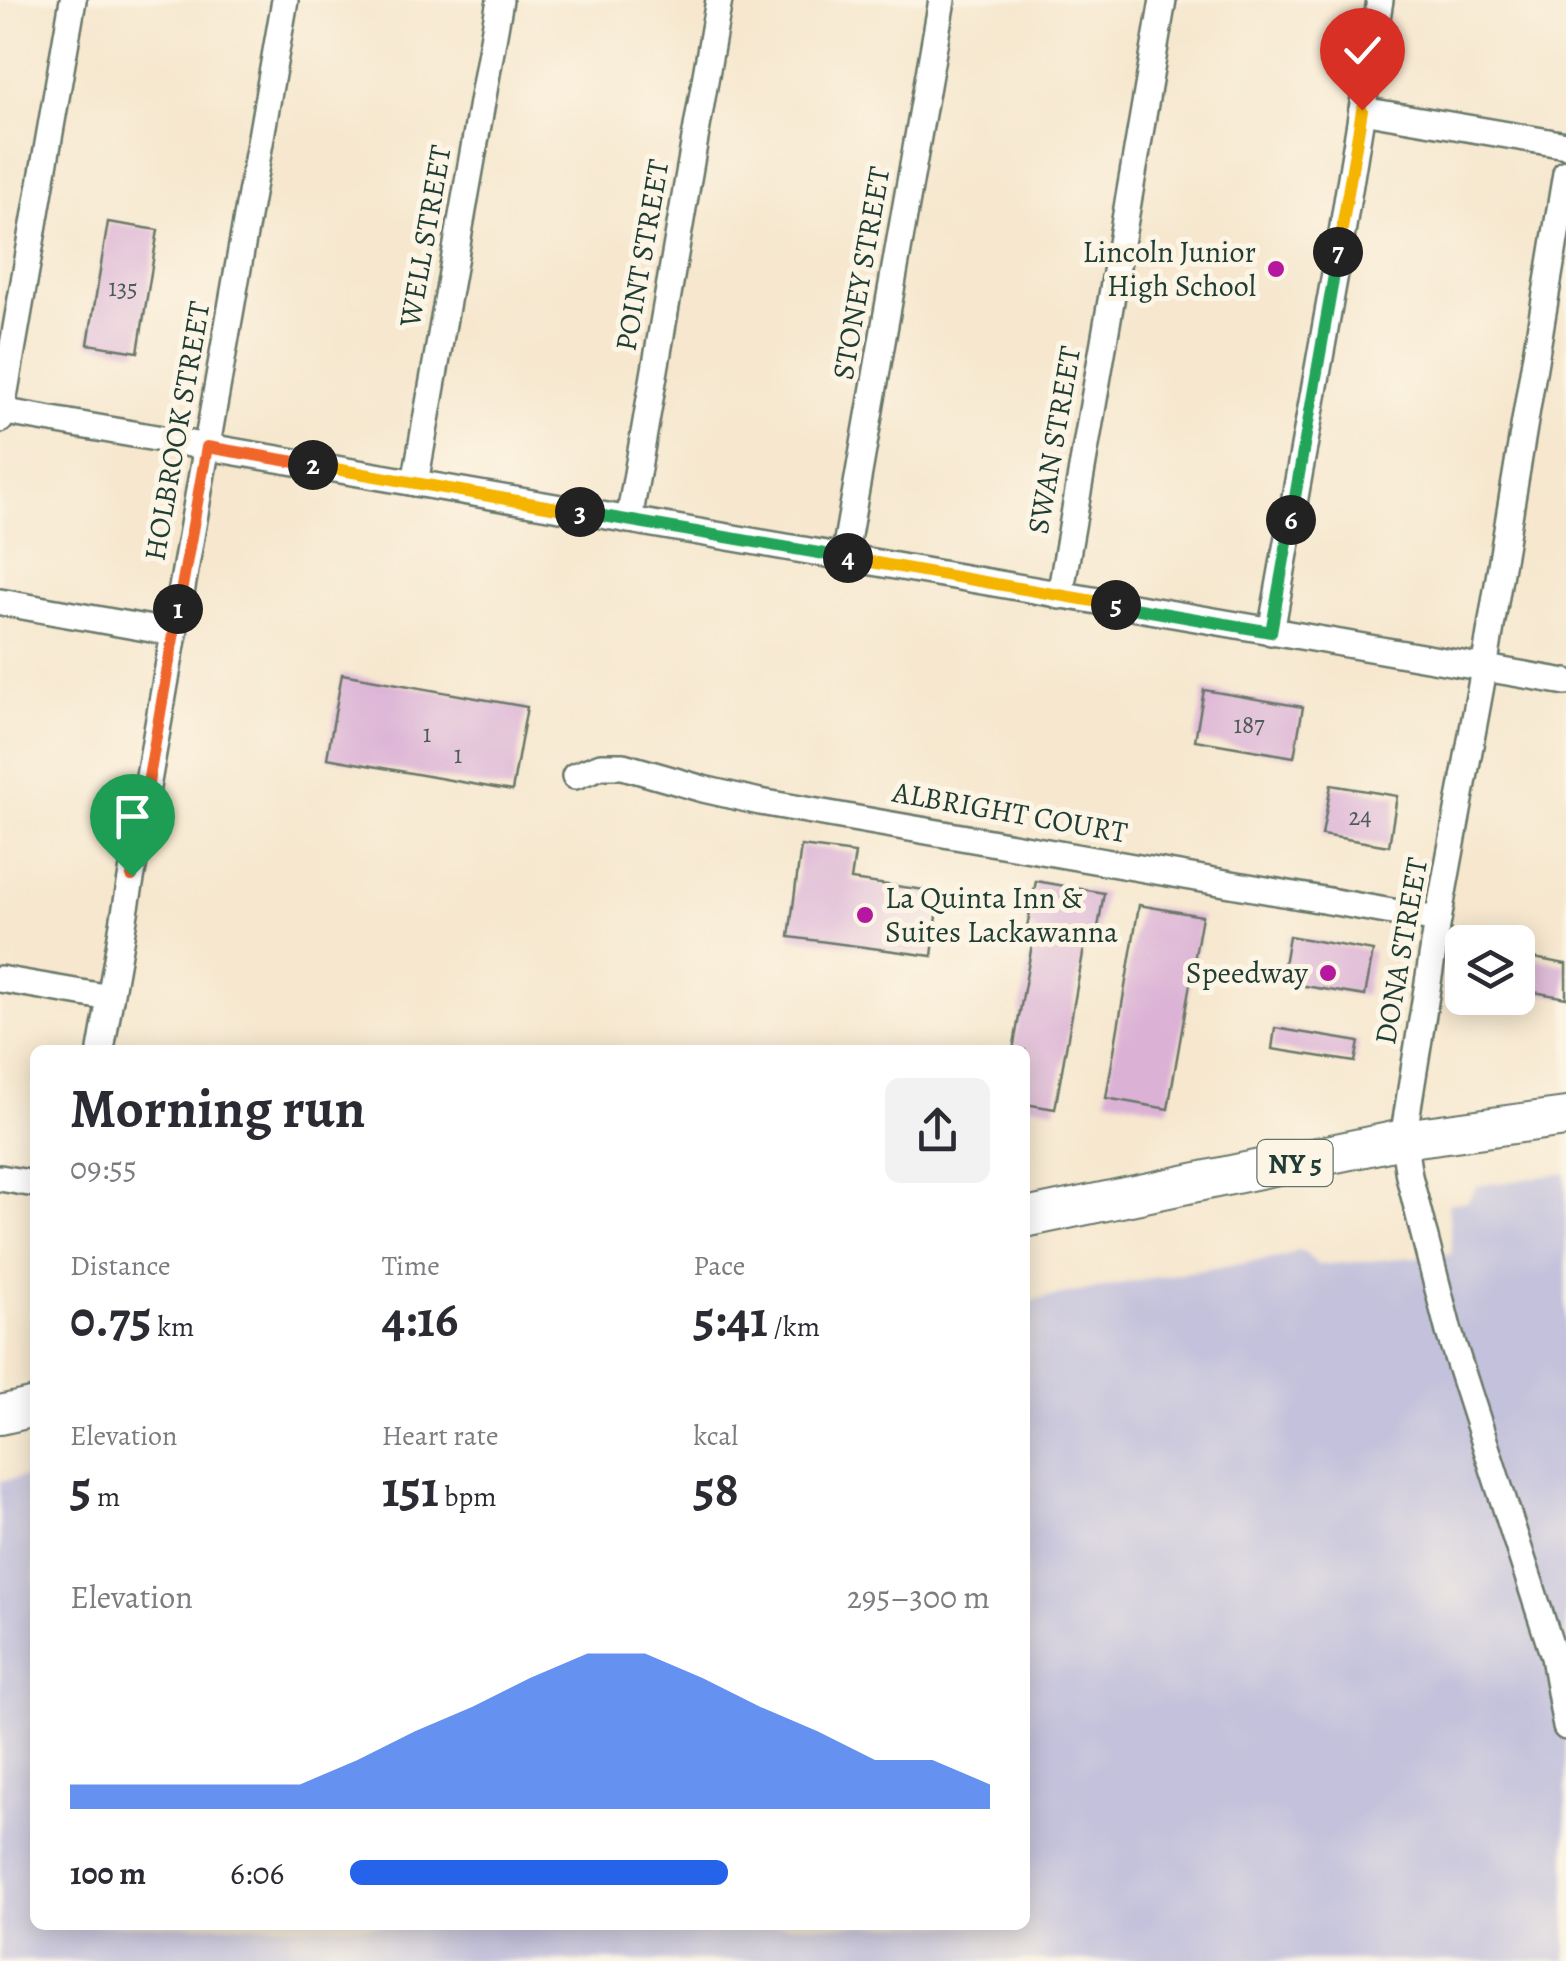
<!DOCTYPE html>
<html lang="en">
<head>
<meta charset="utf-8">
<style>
	:root { --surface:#fff; --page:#f2f2f3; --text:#2b2b33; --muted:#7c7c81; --accent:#2563eb }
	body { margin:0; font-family:Alegreya,serif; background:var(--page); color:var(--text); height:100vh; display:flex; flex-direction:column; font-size:38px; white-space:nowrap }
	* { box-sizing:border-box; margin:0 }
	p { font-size:32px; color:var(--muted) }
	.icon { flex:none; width:55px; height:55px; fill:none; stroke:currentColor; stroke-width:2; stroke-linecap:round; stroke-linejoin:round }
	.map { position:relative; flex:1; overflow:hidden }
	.panel { position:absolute; left:30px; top:1045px; width:1000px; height:885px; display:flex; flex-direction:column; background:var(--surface); border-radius:15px; box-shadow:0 5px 25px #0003 }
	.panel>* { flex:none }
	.controls { position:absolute; left:1445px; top:925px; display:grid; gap:20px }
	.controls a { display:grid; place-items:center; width:90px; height:90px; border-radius:15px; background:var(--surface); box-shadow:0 5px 25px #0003; font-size:50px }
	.pin { position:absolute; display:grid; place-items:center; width:85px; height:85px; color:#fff; margin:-102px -42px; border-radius:50% 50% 50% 0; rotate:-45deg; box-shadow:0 0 10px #0007 }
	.pin .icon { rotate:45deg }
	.km { position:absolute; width:50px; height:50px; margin:-25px; border-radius:50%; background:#222; color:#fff; font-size:28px; line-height:50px; text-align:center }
	.round { display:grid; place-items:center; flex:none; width:105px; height:105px; border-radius:15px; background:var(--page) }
	.summary { display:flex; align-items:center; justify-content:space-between; height:170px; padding:0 40px }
	h1 { font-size:55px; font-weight:600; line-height:75px }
	.figures { display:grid; grid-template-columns:repeat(3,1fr); gap:15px; height:170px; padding:10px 40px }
	.figures div { display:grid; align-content:center }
	.figures b { font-size:50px; font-weight:600 }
	.figures small { font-size:28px; font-weight:400 }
	.figures p { font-size:28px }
	.chart { height:280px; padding:20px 40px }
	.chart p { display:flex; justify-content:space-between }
	.chart svg { width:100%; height:180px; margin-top:10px; fill:var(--accent); opacity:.7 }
	ul { padding:0 40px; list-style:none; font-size:32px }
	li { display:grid; grid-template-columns:160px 120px 1fr; align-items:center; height:75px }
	li i { height:25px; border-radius:12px; background:var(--accent) }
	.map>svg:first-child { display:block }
	.industrial { fill:#c3c1db }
	.building { fill:#dbb2d6 }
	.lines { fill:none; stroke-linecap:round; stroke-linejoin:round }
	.minor-casing { stroke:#6a786a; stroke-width:30 }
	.highway-casing { stroke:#6a786a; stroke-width:42 }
	.minor { stroke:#fff; stroke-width:25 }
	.highway { stroke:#fff; stroke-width:38 }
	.split-1-casing { stroke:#fff; stroke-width:20 }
	.split-2-casing { stroke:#fff; stroke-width:20 }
	.split-3-casing { stroke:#fff; stroke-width:20 }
	.split-4-casing { stroke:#fff; stroke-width:20 }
	.split-5-casing { stroke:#fff; stroke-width:20 }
	.split-6-casing { stroke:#fff; stroke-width:20 }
	.split-7-casing { stroke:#fff; stroke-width:20 }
	.split-8-casing { stroke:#fff; stroke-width:20 }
	.split-1 { stroke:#f0652b; stroke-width:12 }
	.split-2 { stroke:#f0652b; stroke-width:12 }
	.split-3 { stroke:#f5b400; stroke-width:12 }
	.split-4 { stroke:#22a559; stroke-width:12 }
	.split-5 { stroke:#f5b400; stroke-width:12 }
	.split-6 { stroke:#22a559; stroke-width:12 }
	.split-7 { stroke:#22a559; stroke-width:12 }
	.split-8 { stroke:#f5b400; stroke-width:12 }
	.poi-dot { fill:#b5179e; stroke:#fcf5e5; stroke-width:4 }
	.labels { text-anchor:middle; stroke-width:10; stroke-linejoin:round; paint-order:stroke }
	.number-label { font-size:25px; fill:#4e5a5c }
	.shield { fill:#fcf5e5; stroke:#617469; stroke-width:2.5 }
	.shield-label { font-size:28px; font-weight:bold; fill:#1f3d34 }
	.street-label { font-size:30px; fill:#1f3d34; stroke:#fcf5e5 }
	.poi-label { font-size:30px; fill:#1f3d34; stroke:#fcf5e5; text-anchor:end }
</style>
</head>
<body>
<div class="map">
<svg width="1566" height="1961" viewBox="0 0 1566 1961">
	<rect width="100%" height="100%" fill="#fcf5e5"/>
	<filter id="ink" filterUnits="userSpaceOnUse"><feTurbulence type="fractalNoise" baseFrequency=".01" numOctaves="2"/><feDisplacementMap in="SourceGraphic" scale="20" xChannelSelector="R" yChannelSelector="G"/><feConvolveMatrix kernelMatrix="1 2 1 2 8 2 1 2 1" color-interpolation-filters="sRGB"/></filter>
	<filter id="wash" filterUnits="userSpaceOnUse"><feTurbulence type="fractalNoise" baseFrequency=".0048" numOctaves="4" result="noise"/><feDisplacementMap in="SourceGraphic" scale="40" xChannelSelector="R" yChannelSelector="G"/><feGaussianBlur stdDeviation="2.25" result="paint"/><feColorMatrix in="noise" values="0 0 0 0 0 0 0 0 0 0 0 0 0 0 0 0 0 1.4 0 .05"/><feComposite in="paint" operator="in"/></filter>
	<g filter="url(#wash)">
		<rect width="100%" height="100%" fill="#f6e7ce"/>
		<polygon class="industrial" points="1566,1173 1566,1961 0,1961 0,1481 35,1475 35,1925 1025,1925 1025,1302 1151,1278 1284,1257 1298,1250 1302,1251 1318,1265 1452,1254 1448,1203 1467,1202 1477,1186"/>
		<g id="blocks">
			<g class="building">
				<polygon points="108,222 158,230 138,352 88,344"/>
				<polygon points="342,674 527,707 512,791 327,758"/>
				<polygon points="1204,690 1303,707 1294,757 1195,740"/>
				<polygon points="1331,785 1397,796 1389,846 1322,835"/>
				<polygon points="801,846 855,853 851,880 940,892 932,956 789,937"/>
				<polygon points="1036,881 1104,893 1096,939 1086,937 1055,1109 1025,1104 1025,1050 1013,1050 1035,928 1027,927"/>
				<polygon points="1139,905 1202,916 1168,1109 1106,1098"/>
				<polygon points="1289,936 1373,951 1365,996 1281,982"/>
				<polygon points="1518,955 1566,964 1566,998 1518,989"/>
				<polygon points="1275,1028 1359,1042 1355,1062 1272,1049"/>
			</g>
		</g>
	</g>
	<g filter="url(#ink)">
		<use href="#blocks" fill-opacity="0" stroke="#6a786a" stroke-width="2.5"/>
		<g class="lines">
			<g class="minor-casing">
				<g id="minor">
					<polyline points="1362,110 1566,145"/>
					<polyline points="1566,173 1484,669 1438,920 1403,1139 1409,1176 1449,1332 1554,1657 1566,1727"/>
					<polyline points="0,411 1566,682"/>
					<polyline points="0,420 73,0"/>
					<polyline points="415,483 500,0"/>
					<polyline points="629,520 719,0"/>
					<polyline points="844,558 942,0"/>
					<polyline points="1060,596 1163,0"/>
					<polyline points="0,602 174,633"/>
					<polyline points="1271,632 1339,251 1380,0"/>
					<polyline points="575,776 601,766 623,766 703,789 760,802 1438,920"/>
					<polyline points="0,979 110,998"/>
					<polyline points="101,1050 285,0"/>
					<polyline points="0,1178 35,1184"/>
				</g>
			</g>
			<g class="highway-casing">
				<g id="highway">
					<polyline points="1025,1218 1403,1139 1566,1117"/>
					<polyline points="0,1415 35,1407"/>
				</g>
			</g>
			<use href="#minor" class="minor"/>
			<use href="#highway" class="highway"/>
		</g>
	</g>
	<g class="lines" filter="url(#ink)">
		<g class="split-1-casing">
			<polyline id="split-1" points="132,876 178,609"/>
		</g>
		<g class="split-2-casing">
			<polyline id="split-2" points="178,609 207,447 313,465"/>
		</g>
		<g class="split-3-casing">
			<polyline id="split-3" points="313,465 580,512"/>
		</g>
		<g class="split-4-casing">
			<polyline id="split-4" points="580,512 848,558"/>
		</g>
		<g class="split-5-casing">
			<polyline id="split-5" points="848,558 1116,605"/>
		</g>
		<g class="split-6-casing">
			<polyline id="split-6" points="1116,605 1271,632 1291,520"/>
		</g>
		<g class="split-7-casing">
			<polyline id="split-7" points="1291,520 1338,252"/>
		</g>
		<g class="split-8-casing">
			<polyline id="split-8" points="1338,252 1362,110"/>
		</g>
		<use href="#split-1" class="split-1"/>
		<use href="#split-2" class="split-2"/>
		<use href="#split-3" class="split-3"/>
		<use href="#split-4" class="split-4"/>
		<use href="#split-5" class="split-5"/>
		<use href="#split-6" class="split-6"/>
		<use href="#split-7" class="split-7"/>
		<use href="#split-8" class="split-8"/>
	</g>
	<g class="poi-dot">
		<circle cx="1276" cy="269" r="10"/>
		<circle cx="865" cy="915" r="10"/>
		<circle cx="1328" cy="973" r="10"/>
	</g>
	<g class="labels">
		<g class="number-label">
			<text x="123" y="296">135</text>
			<text x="1249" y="733">187</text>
			<text x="427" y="742">1</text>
			<text x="458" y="763">1</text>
			<text x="1360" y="825">24</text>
		</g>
		<rect class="shield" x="1257.5" y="1140" width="75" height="46" rx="8"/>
		<g class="shield-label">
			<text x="1295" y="1173">NY 5</text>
		</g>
		<g class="street-label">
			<text transform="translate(425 236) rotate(-80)" y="10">WELL STREET</text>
			<text transform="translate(642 255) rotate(-80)" y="10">POINT STREET</text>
			<text transform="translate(861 273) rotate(-80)" y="10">STONEY STREET</text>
			<text transform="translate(177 431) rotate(-80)" y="10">HOLBROOK STREET</text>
			<text transform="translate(1054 440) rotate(-80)" y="10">SWAN STREET</text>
			<text transform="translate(1010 812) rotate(10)" y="10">ALBRIGHT COURT</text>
			<text transform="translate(1401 951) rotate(-80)" y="10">DONA STREET</text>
		</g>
		<g class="poi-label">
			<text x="1256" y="262">Lincoln Junior<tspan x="1256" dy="34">High School</tspan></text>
			<text x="885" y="908" text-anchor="start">La Quinta Inn &amp;<tspan x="885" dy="34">Suites Lackawanna</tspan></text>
			<text x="1308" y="983">Speedway</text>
		</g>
	</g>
</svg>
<div class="controls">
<a><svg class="icon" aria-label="layers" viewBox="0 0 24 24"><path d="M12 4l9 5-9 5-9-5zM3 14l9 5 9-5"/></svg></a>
</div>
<div class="pin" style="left:132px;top:876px;background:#1e9e55"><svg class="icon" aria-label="arrive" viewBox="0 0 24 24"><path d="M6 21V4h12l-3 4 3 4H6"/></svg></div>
<div class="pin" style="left:1362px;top:110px;background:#d93025"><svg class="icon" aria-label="check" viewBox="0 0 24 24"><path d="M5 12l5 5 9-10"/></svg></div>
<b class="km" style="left:178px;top:609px">1</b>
<b class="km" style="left:313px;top:465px">2</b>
<b class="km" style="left:580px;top:512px">3</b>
<b class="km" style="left:848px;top:558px">4</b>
<b class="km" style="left:1116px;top:605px">5</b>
<b class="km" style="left:1291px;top:520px">6</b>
<b class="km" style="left:1338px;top:252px">7</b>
<section class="panel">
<div class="summary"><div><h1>Morning run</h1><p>09:55</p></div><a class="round"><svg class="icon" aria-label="share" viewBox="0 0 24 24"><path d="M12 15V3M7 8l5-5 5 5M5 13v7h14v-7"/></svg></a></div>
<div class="figures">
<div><p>Distance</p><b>0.75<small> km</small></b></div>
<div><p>Time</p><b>4:16</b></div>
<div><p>Pace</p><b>5:41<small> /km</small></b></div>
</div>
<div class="figures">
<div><p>Elevation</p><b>5<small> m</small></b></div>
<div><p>Heart rate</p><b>151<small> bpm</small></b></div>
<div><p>kcal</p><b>58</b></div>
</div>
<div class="chart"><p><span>Elevation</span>295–300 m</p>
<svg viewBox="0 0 160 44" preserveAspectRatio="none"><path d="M0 44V38L10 38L20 38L30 38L40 38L50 32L60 25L70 19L80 12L90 6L100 6L110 12L120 19L130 25L140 32L150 32L160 38V44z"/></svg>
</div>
<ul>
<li><b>100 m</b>6:06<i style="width:59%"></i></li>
</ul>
</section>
</div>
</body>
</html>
